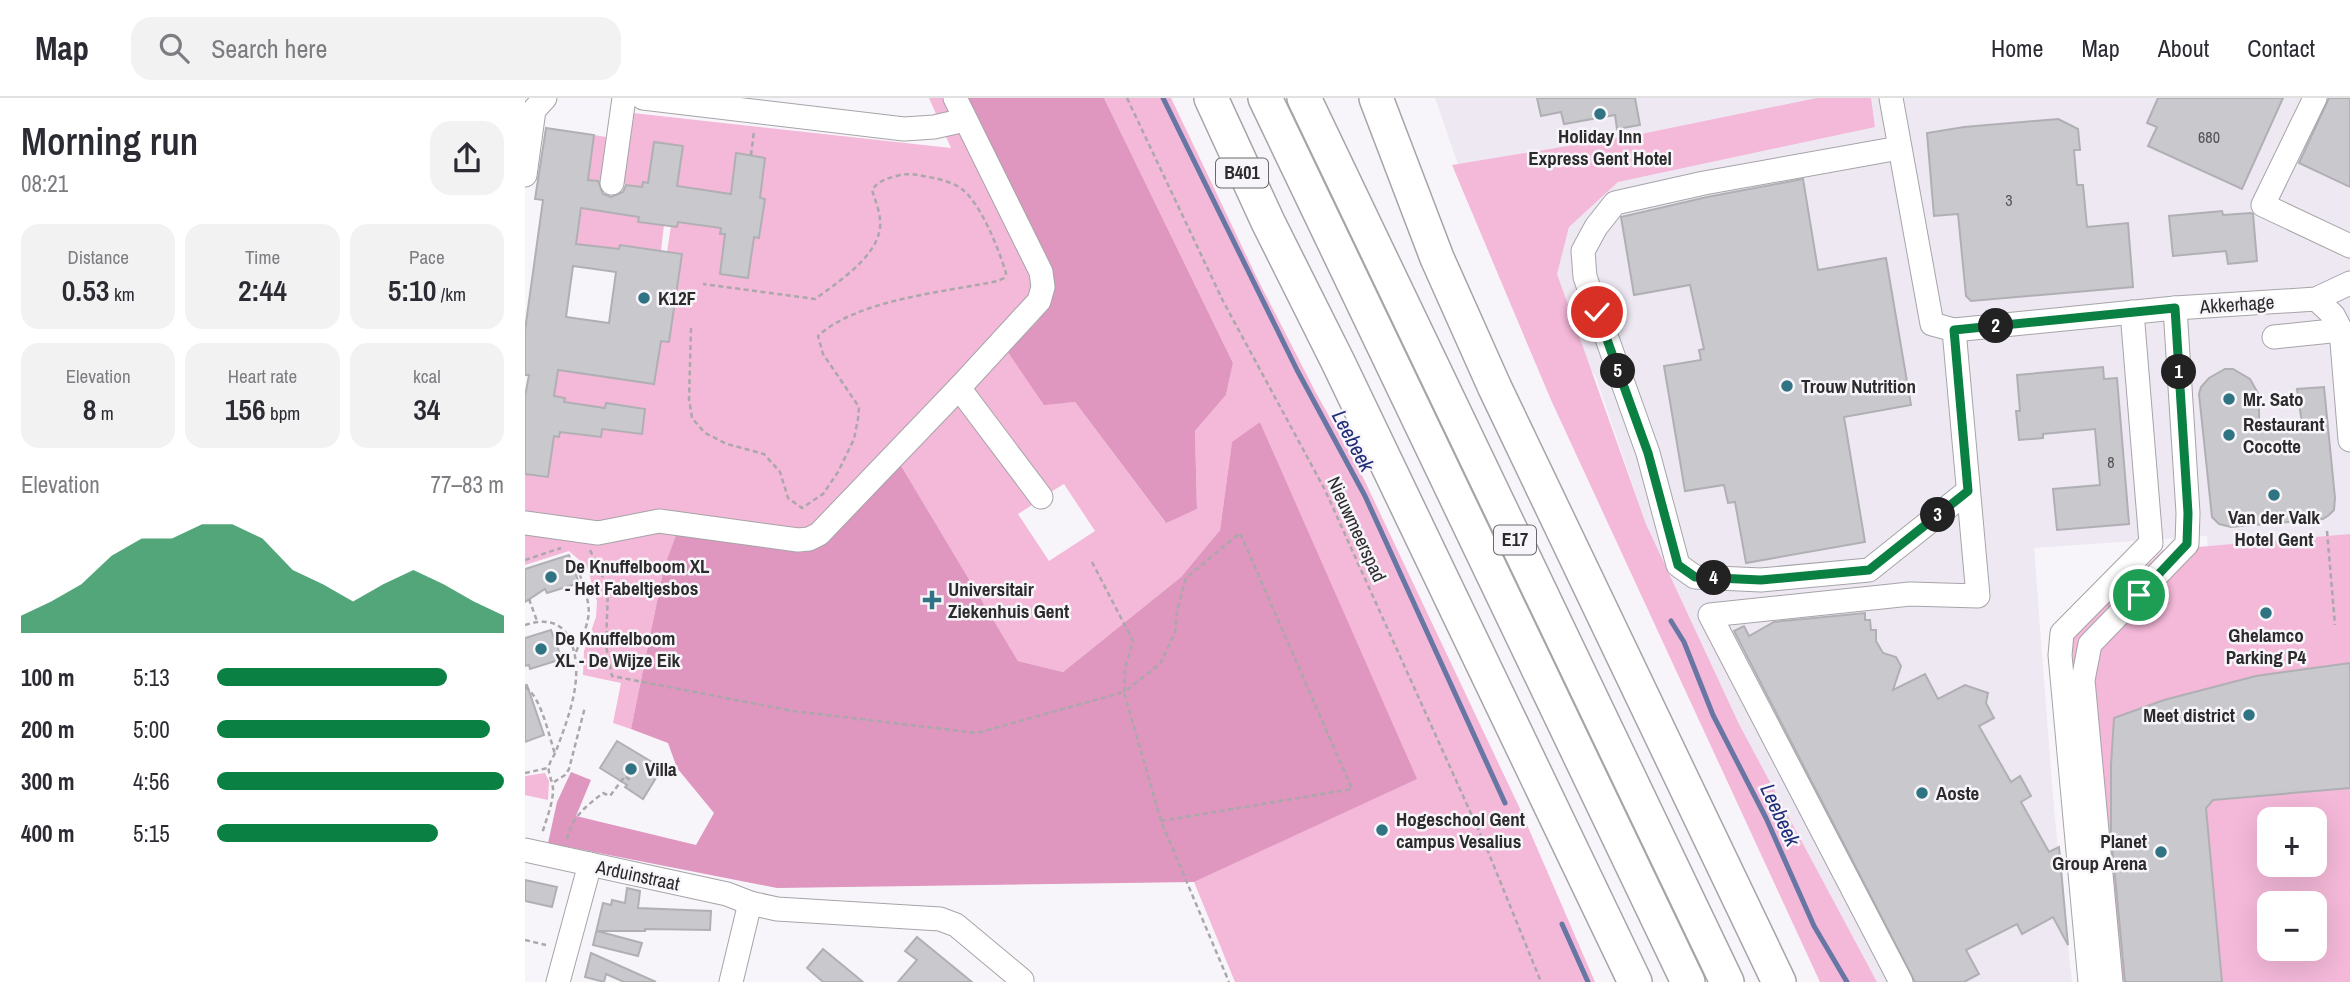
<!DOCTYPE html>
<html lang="en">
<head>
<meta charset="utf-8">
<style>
	:root { --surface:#fff; --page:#f2f2f3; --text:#2b2b33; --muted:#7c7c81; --line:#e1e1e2; --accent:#0b8043 }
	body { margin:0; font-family:"Archivo Narrow",sans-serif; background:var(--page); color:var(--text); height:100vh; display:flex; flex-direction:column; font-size:26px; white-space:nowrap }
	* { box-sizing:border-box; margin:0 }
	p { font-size:23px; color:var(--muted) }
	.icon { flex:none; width:38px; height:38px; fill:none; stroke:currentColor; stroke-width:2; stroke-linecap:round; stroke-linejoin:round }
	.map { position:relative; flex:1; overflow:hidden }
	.panel { display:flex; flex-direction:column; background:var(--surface); width:525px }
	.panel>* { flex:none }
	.buttons { position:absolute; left:1732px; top:709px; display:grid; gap:14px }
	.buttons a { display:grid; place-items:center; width:70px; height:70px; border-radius:14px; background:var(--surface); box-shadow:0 7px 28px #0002; font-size:35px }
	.pin { position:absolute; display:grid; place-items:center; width:60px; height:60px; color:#fff; margin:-30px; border:4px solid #fff; border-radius:50%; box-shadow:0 2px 7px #0007 }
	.km { position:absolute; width:35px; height:35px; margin:-18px; border-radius:50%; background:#222; color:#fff; font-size:19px; line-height:35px; text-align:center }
	.round { display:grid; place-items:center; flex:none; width:74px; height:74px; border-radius:21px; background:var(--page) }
	.overview { display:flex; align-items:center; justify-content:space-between; height:119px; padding:0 21px }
	h1 { font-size:38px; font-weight:600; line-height:52px }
	.metrics { display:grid; grid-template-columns:repeat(3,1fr); gap:10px; height:119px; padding:7px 21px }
	.metrics div { display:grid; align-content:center; border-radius:18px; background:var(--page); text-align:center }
	.metrics b { font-size:30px; font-weight:600 }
	.metrics small { font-size:19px; font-weight:400 }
	.metrics p { font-size:19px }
	.chart { height:196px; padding:14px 21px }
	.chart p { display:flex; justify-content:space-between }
	.chart svg { width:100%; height:126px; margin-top:7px; fill:var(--accent); opacity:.7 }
	ul { padding:0 21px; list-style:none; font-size:23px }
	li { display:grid; grid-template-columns:112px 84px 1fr; align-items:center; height:52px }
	li i { height:18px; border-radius:9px; background:var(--accent) }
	header { display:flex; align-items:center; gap:42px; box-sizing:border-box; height:98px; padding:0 35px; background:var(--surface); border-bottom:2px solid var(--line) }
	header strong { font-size:33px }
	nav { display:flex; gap:38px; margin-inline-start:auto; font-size:24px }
	.search { width:490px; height:63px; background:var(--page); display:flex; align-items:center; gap:18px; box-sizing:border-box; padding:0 24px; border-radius:21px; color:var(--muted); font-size:26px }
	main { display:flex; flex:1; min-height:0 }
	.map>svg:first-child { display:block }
	.built { fill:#eee8f3 }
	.green { fill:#f4b8d8; fill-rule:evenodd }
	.forest { fill:#df96bf }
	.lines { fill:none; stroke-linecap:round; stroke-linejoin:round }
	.stream { stroke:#6876a4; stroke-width:5 }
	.building { fill:#c8c8cd; stroke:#b0b0b4; stroke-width:2; fill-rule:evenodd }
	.minor-casing { stroke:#a6a4a8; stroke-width:25 }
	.highway-casing { stroke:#a6a4a8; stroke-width:36 }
	.path { stroke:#aaa8ab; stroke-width:2.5; stroke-dasharray:5 3.5; stroke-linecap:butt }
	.minor { stroke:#fff; stroke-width:23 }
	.highway { stroke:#fff; stroke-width:33 }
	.route-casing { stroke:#fff; stroke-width:14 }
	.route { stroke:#0b8043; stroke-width:9 }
	.poi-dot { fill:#307483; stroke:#f8f5fa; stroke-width:2.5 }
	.labels { text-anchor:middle; stroke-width:5; stroke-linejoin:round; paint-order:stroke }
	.number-label { font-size:16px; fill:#535254 }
	.shield { fill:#f8f5fa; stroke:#69686a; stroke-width:2 }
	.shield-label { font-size:18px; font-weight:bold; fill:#2c2b2c }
	.poi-label { font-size:19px; font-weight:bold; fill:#2c2b2c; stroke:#f8f5fa; text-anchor:start }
	.street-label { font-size:19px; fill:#2c2b2c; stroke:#f8f5fa }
	.water-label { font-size:21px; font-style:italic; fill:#202d7a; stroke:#f8f5fa }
</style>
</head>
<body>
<header>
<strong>Map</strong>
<div class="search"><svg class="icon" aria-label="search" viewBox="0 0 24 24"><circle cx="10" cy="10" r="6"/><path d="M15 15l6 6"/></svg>Search here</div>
<nav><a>Home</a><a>Map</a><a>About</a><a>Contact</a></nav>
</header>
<main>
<section class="panel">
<div class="overview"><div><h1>Morning run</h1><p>08:21</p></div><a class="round"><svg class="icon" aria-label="share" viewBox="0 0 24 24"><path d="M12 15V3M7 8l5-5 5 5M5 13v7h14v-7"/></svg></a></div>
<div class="metrics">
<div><p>Distance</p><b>0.53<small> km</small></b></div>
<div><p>Time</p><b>2:44</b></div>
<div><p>Pace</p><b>5:10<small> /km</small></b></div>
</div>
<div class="metrics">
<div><p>Elevation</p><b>8<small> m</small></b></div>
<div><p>Heart rate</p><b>156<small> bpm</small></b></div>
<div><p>kcal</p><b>34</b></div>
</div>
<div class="chart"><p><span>Elevation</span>77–83 m</p>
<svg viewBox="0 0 160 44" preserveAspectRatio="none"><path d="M0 44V38L10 33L20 27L30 17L40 11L50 11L60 6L70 6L80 11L90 22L100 27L110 33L120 27L130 22L140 27L150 33L160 38V44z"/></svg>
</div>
<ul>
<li><b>100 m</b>5:13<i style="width:80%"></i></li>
<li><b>200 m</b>5:00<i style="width:95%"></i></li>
<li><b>300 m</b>4:56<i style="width:100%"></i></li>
<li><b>400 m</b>5:15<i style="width:77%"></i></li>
</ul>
</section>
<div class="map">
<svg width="1825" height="884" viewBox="0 0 1825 884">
	<rect width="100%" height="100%" fill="#f8f5fa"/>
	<polygon class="built" points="910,0 1825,0 1825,456 1684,472 1682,438 1509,450 1529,711 1547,884 1352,884 1214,626 1121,426 1071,279 947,107"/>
	<g class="green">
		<polygon points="404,0 420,0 509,176 508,200 281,434 71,428 0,418 0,376 23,379 29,338 34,338 35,334 76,339 77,331 116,336 120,311 81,306 80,310 39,304 39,300 14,296 33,272 128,285 136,243 144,243 157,157 142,154 146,128 153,124 196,130 195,135 200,136 195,176 223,180 229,139 235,139 240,102 235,100 240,60 211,56 206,96 152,88 158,48 129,44 123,85 118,84 117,89 97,86 108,15 426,50"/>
		<polygon points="579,0 646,0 732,180 791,295 835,373 997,715 1070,884 710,884 669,784 891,681 735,324 707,345 695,432 656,479 538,574 493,563 375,366 436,302 512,404 493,416 524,463 570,433 539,386 524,395 446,291 482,253 519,306 550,304 640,424 672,411 670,333 701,297 708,265"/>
		<polygon points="1292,0 1346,0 1350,29 1093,84 1044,129 1032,176 1121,426 1214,626 1352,884 1295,884 1026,302 927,67 1116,36"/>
		<polygon points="69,37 87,40 76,84 73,112 114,119 113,123 139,127 136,153 94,151 51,146"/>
		<polygon points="0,433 134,434 151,437 139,469 106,631 88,625 96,585 58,577 59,553 71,519 72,503 62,469 44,453 0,467"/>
		<path d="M1825 436V884H1574L1546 541 1638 452ZM1745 721H1790V766H1745ZM1745 805H1790V850H1745Z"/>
		<polygon points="20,675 24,683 23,702 0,697 0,678"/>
	</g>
	<g class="forest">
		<path d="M443 0H579L708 265 701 297 670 333 672 411 641 425 550 304 519 307 482 253C509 225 533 214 527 171Z"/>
		<polygon points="735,324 892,681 669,784 252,790 23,745 32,704 46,674 66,682 51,718 171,747 189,715 152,670 143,645 106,631 139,469 151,437 272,454 287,452 300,444 375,366 493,563 538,574 656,479 695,432 707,344"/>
	</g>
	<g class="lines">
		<g class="stream">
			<polyline points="638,0 772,272 840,398 980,705"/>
			<polyline points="1146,523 1159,544 1188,617 1241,720 1289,828 1322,884"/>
			<polyline points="1037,826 1063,884"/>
		</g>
	</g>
	<g class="building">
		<polygon points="1012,0 1110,0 1115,27 1092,31 1090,17 1039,26 1036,14 1016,18"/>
		<polygon points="1633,0 1758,0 1717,91 1623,48 1632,29 1622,25"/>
		<polygon points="1804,0 1825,0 1825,89 1774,65"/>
		<polygon points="1533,21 1553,31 1555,52 1549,52 1552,87 1558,87 1562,129 1603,125 1608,189 1446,203 1441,198 1433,116 1409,118 1402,35 1439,29"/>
		<path d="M21 30 69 37 63 82 73 83 78 96 86 99 98 94 101 87 117 89 118 84 123 85 129 44 158 48 152 88 206 96 211 55 240 60 235 100 240 101 234 140 229 139 223 180 195 176 200 136H195L196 130 153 124 152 129 113 124 114 119 56 110 51 146 94 151 95 147 157 156 144 244 136 243 129 286 33 272 29 298 40 300 39 304 80 310 81 305 120 311 117 336 77 331 76 339 35 334 34 339 29 338 23 379 0 376V298L4 277H0V232L18 102 10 101ZM48 168 91 174 84 225 41 219Z"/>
		<polygon points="1278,81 1293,172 1361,160 1386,307 1319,319 1340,444 1221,465 1210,404 1203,405 1199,387 1160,393 1139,268 1176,262 1174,252 1179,251 1165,187 1109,197 1096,119 1182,99"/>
		<polygon points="1697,113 1698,117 1726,115 1728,116 1732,163 1703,166 1701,153 1648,158 1644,118"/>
		<polygon points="1578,269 1579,281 1592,280 1604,426 1532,432 1528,391 1575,387 1570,331 1518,336 1518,340 1494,342 1491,313 1495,313 1492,277"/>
		<polygon points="1700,271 1708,271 1725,281 1734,297 1734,329 1777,325 1772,291 1799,289 1810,400 1809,412 1804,417 1798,421 1706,429 1694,426 1687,419 1674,296 1676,289 1684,280"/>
		<polygon points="44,457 54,485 22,495 20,491 0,504 0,471"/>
		<polygon points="1340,515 1340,522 1345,522 1346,532 1351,532 1351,543 1358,555 1371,559 1376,568 1368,592 1400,576 1413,601 1440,587 1463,595 1461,605 1469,620 1454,628 1486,684 1495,678 1506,698 1496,704 1524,754 1534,749 1543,847 1528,819 1497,836 1492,826 1441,852 1454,876 1439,884 1390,884 1209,533 1219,528 1224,538 1249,524"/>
		<polygon points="26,532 37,561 5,571 4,567 0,568 0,540"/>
		<polygon points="1825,565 1825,690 1688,702 1681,710 1697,884 1600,884 1586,736 1586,667 1589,620 1639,602 1731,578"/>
		<polygon points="0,587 2,587 19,637 0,644"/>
		<polygon points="92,643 137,670 118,701 100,689 102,687 75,670"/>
		<polygon points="0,782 32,789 27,809 0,803"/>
		<polygon points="102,790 115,793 113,810 186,813 185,832 120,831 120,833 72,833 117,845 113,858 68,847 78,805 86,807 87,802 100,805"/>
		<polygon points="392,839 447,884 373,884 392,862 380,853"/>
		<polygon points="298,851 338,884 298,884 282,870"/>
		<polygon points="66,855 131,884 99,884 81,876 79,884 60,879"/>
	</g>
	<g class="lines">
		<g class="minor-casing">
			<g id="minor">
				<polyline points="118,0 379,31 409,29 440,22"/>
				<polyline points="430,0 516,174 518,189 514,203 434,290"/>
				<polyline points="1366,0 1407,226 1429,232 1650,210 1791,201 1825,185"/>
				<polyline points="1790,0 1738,107 1825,148"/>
				<polyline points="1374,50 1179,85 1090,105 1071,129 1058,153 1060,179 1123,355 1153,467 1170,479 1236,482 1344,472 1443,393"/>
				<polyline points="0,77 9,12 20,0"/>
				<polyline points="87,85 99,0"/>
				<polyline points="1791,201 1808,217 1816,232 1825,342"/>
				<polyline points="1749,239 1816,232"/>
				<polyline points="0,425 73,435 134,423 273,442 284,441 294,436 434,290 516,399"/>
				<polyline points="0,752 202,796 225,805 252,811 415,821 431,827 497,882"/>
				<polyline points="33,884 65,766"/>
				<polyline points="206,884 225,805"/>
				<polyline points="1376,884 1185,517 1385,496 1453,498 1429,232"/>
				<polyline points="1565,884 1535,557 1537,535 1626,445 1607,214"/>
				<polyline points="1586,884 1558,582 1565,546 1662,446 1663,415 1650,210"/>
			</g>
		</g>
		<g class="highway-casing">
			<g id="highway">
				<polyline points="686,0 743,124 813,264 1110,884"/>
				<polyline points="740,0 1163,884"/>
				<polyline points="779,0 1202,884"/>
				<polyline points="851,0 912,160 970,290 1254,884"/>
			</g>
		</g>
		<g class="path">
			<polyline points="602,0 698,203 800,392 962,751 1016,884"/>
			<polyline points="226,57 229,33"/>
			<path d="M166 230 164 301 167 320 180 335 202 346 239 356 255 374 263 400 277 410 298 396 313 374 329 341 333 321 334 309 298 256 293 238C333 201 421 194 473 183L479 180 481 175C474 152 455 102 434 89 425 84 412 80 403 79 393 77 385 75 375 77 364 80 354 82 347 92 351 105 358 120 354 135 348 161 311 186 290 201L178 186"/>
			<polyline points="1802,433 1810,527"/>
			<polyline points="65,452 83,490 81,548 87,578 268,613 452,635 599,594 636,723 704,884"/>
			<polyline points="0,462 36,450"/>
			<polyline points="567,464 608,543 600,570 599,594 635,566 650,535 652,513 661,480 715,435 827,691 636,723"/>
			<polyline points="4,501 12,523"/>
			<path d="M0 527C16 522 33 521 43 538 62 573 44 618 31 653 29 658 25 663 24 668 22 675 29 685 28 694 27 708 21 722 17 736"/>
			<path d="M51 554C68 514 67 514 54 474"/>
			<path d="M0 589C16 598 24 638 30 656"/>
			<polyline points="0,675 23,670"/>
			<polyline points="29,684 40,677 44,671 60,609"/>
			<path d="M42 741C46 720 61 708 78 695L85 698 100 678 105 682"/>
			<polyline points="0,842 21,847"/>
		</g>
		<use href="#minor" class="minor"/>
		<use href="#highway" class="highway"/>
	</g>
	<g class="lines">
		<g class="route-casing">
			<polyline id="route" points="1072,214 1123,355 1153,467 1170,479 1236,482 1344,472 1443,393 1429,232 1650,210 1663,415 1662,446 1614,497"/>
		</g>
		<use href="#route" class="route"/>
	</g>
	<g class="poi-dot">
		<circle cx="1075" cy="16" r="7"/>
		<circle cx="119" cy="200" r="7"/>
		<circle cx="1262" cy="288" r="7"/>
		<circle cx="1704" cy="301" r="7"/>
		<circle cx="1704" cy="337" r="7"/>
		<circle cx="1749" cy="397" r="7"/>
		<circle cx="26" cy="479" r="7"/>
		<path d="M403.5 491.5h7v7h7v7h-7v7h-7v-7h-7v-7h7z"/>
		<circle cx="1741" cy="515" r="7"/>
		<circle cx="16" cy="551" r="7"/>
		<circle cx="1724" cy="617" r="7"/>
		<circle cx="106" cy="671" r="7"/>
		<circle cx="1397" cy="695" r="7"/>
		<circle cx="857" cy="732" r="7"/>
		<circle cx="1636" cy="754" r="7"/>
	</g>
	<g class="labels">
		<g class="number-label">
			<text x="1684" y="45">680</text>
			<text x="1484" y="108">3</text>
			<text x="1586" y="370">8</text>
		</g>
		<g class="shield">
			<rect x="691" y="60.5" width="52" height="29" rx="5"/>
			<rect x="969" y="427.5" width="42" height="29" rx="5"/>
		</g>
		<g class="shield-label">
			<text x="717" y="81">B401</text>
			<text x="990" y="448">E17</text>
		</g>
		<g class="poi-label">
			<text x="1075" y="45" text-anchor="middle">Holiday Inn<tspan x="1075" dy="22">Express Gent Hotel</tspan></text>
			<text x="133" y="207">K12F</text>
			<text x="1276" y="295">Trouw Nutrition</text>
			<text x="1718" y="308">Mr. Sato</text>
			<text x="1718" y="333">Restaurant<tspan x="1718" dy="22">Cocotte</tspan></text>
			<text x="1749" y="426" text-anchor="middle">Van der Valk<tspan x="1749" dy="22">Hotel Gent</tspan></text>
			<text x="40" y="475">De Knuffelboom XL<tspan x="40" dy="22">- Het Fabeltjesbos</tspan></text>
			<text x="423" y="498">Universitair<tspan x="423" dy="22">Ziekenhuis Gent</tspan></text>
			<text x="1741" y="544" text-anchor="middle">Ghelamco<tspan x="1741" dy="22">Parking P4</tspan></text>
			<text x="30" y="547">De Knuffelboom<tspan x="30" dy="22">XL - De Wijze Eik</tspan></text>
			<text x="1710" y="624" text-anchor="end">Meet district</text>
			<text x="120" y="678">Villa</text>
			<text x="1411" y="702">Aoste</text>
			<text x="871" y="728">Hogeschool Gent<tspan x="871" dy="22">campus Vesalius</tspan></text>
			<text x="1622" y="750" text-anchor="end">Planet<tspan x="1622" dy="22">Group Arena</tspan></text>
		</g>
		<g class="street-label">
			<text transform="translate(1712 206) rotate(-4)" y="7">Akkerhage</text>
			<text transform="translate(832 431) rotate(65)" y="7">Nieuwmeerspad</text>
			<text transform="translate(113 777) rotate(12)" y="7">Arduinstraat</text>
		</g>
		<g class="water-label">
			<text transform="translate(828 343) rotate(62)" y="7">Leebeek</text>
			<text transform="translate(1255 717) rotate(65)" y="7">Leebeek</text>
		</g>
	</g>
</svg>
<div class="buttons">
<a>+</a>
<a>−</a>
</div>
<div class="pin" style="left:1614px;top:497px;background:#1e9e55"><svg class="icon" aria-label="arrive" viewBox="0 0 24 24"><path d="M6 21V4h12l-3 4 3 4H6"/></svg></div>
<div class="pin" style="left:1072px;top:214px;background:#d93025"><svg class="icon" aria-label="check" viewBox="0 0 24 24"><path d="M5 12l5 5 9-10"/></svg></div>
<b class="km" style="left:1654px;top:274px">1</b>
<b class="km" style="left:1471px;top:228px">2</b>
<b class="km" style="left:1413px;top:417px">3</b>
<b class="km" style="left:1189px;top:480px">4</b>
<b class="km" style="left:1093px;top:273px">5</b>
</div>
</main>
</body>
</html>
